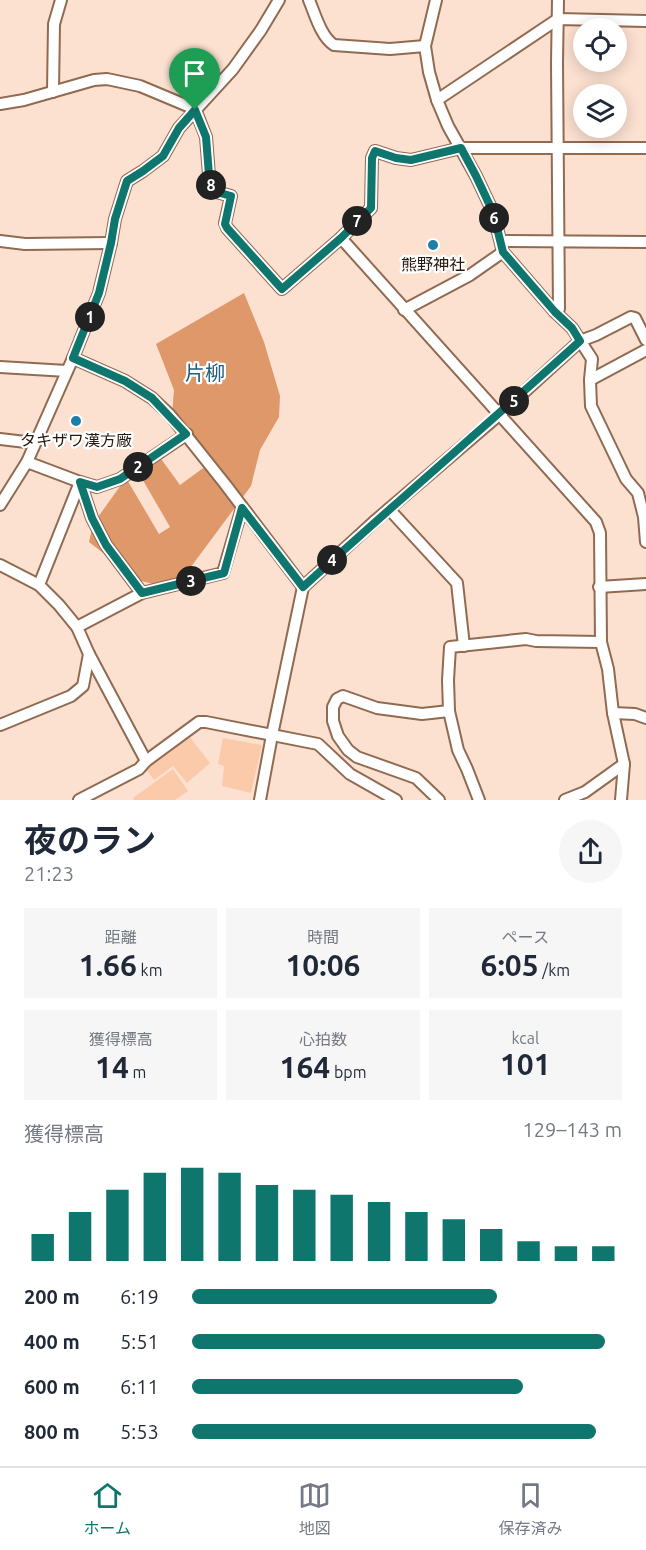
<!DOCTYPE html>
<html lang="ja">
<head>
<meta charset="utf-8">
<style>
	:root { --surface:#fff; --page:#f6f6f7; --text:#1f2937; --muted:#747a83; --line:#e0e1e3; --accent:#0f766e }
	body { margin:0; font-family:Ubuntu,"Noto Sans JP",sans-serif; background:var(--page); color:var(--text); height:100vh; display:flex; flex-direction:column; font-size:22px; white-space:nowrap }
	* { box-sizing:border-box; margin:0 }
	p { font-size:20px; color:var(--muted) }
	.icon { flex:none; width:33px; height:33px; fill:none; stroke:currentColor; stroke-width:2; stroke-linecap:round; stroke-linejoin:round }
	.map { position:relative; height:800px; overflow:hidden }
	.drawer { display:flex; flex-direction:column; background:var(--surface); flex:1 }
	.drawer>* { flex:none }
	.tools { position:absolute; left:573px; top:18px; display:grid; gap:12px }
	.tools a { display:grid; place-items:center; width:54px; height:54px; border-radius:50%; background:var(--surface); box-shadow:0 3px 15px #0003; font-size:30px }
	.pin { position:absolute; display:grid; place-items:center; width:51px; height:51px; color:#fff; margin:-62px -26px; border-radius:50% 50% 50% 0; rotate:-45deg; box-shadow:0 0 6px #0007 }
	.pin .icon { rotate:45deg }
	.km { position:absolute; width:30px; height:30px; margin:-15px; border-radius:50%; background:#222; color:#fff; font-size:16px; line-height:30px; text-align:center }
	.round { display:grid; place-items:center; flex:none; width:63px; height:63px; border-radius:32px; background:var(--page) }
	.summary { display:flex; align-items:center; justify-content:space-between; height:102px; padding:0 24px }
	h1 { font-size:33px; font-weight:700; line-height:45px }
	.stats { display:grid; grid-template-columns:repeat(3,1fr); gap:9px; height:102px; padding:6px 24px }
	.stats div { display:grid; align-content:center; border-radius:0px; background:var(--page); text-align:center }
	.stats b { font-size:30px; font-weight:700 }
	.stats small { font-size:16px; font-weight:400 }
	.stats p { font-size:16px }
	.chart { height:168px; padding:12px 24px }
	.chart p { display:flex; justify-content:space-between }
	.chart svg { width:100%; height:108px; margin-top:6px; stroke:var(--accent); stroke-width:6 }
	ul { padding:0 24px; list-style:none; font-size:20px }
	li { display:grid; grid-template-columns:96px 72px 1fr; align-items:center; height:45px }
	li i { height:15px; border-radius:8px; background:var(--accent) }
	.dock { display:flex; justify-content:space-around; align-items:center; height:84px; border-top:2px solid var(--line); background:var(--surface); font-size:16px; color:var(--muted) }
	.dock a { display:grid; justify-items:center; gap:3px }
	.dock .selected { color:var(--accent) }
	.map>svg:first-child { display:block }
	.green { fill:#facaab }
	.forest { fill:#de986a }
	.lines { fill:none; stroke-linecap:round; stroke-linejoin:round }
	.minor-casing { stroke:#906a51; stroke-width:14 }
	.minor { stroke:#fff; stroke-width:10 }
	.route-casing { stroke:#fff; stroke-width:12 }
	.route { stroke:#0f766e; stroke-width:8 }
	.poi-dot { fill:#1d7eaa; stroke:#fff; stroke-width:2 }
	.labels { text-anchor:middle; stroke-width:4.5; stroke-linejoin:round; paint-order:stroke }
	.poi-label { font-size:16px; fill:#27180e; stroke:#fff }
	.quarter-label { font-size:20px; fill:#205e7d; stroke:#fff }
</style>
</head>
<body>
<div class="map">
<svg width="646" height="800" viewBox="0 0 646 800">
	<rect width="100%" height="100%" fill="#fce1d1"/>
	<g class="green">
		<polygon points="189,736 210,763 187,783 173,766 154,780 146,769"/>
		<polygon points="223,738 262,745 251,793 222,786 224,766 218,764"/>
		<polygon points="173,769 188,791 175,800 134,800 133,798"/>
	</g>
	<polygon class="forest" points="244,293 264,342 280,396 279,417 260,450 251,486 176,587 160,586 138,580 89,542 93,524 126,478 159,534 170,527 137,470 159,456 180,485 210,463 172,415 174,390 156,344"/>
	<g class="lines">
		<g class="minor-casing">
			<g id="minor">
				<path d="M309 0C315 14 321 37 334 45L390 49 425 46"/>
				<polyline points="436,0 425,46 429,72 437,100 448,126 476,176 493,212 503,252 555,312 572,328 592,359 590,380 591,406 626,479 638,493 644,517 646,542"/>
				<polyline points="53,92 54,24 61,0"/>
				<polyline points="437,100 558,19 646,21"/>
				<polyline points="0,104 24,100 94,80 107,79 140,86 195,109 206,137 209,175 213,191 231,196 225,223 227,228 282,289 341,238 371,208 372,158 375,151 396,158 411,160 461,148 646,148"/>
				<polyline points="341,238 596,522 600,533 601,642 608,669 613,713 624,764 621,800"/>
				<polyline points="0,241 25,244 111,243"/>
				<polyline points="501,241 646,242"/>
				<polyline points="404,310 470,275 503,252"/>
				<polyline points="555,312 559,309 557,63 558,0"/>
				<polyline points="73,358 125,381 152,398 170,415 225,484 303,587"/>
				<polyline points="0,367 67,371"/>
				<polyline points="590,380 646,350"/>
				<polyline points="0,439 34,443"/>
				<polyline points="27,462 80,482 92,518 106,545 142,593"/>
				<polyline points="0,505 27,462 73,358 99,293 111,243 115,219 127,181 143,171 163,156 179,128 233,69 261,30 279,0"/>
				<polyline points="389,509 457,583 464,646"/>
				<polyline points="0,565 39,585 59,605 77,627 89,654 146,761"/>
				<polyline points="39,585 80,482 97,487 120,479 187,434"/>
				<polyline points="599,587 646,584"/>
				<polyline points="77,627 142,593 223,573 242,508"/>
				<polyline points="613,713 635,714 646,718"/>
				<polyline points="0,725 71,696 83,686 89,654"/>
				<polyline points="79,800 139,769 146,761 199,722 206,722 318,744 350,774 396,800"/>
				<polyline points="260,800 272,735 303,587 376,520 499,415 580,341 596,335 631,317 635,318 646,340"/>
				<polyline points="439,800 416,778 357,757 348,750 338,736 333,721 333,707 337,699 343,696 377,708 422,714 449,711"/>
				<polyline points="479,800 467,769 458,750 449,711 448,680 450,647 526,639 536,641 601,642"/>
				<polyline points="565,800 585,792 624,764"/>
			</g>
		</g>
		<use href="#minor" class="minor"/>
	</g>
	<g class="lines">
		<g class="route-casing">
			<path id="route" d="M195 110 206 137 209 175 213 191 231 196 225 224 227 228 282 289 341 238 371 208 372 158 375 151 396 158 411 160 461 148 476 176 493 212 503 252 555 312 572 328 580 341C488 424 394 504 303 587L242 508 224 573 142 593 106 545 92 518 80 482 97 487 120 479 186 434 152 398 125 381 73 358 99 293 111 243 115 219 127 181 143 171 163 156 179 128Z"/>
		</g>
		<use href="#route" class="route"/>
	</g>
	<g class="poi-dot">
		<circle cx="433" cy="245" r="6"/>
		<circle cx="76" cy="421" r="6"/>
	</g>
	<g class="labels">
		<g class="poi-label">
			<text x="433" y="270">熊野神社</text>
			<text x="76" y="446">タキザワ漢方廠</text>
		</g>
		<g class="quarter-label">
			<text x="205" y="380">片柳</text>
		</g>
	</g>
</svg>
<div class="tools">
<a><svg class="icon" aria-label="locate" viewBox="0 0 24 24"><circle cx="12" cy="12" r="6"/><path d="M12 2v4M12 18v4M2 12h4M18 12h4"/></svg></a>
<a><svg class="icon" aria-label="layers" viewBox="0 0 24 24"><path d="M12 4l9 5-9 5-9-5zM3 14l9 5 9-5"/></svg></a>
</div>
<div class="pin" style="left:195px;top:110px;background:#1e9e55"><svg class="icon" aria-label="arrive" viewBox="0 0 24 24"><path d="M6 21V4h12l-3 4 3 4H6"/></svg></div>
<b class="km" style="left:90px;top:317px">1</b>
<b class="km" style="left:138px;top:467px">2</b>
<b class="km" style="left:191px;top:581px">3</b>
<b class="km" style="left:332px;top:560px">4</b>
<b class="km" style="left:514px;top:401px">5</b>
<b class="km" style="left:494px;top:218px">6</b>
<b class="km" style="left:357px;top:221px">7</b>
<b class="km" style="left:211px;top:185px">8</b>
</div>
<section class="drawer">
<div class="summary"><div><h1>夜のラン</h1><p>21:23</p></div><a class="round"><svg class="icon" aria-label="share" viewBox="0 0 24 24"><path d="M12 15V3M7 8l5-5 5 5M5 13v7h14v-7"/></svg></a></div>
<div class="stats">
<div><p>距離</p><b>1.66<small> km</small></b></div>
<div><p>時間</p><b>10:06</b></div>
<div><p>ペース</p><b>6:05<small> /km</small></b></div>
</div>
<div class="stats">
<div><p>獲得標高</p><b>14<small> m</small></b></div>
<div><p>心拍数</p><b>164<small> bpm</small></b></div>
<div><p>kcal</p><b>101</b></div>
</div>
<div class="chart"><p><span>獲得標高</span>129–143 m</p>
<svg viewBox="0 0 160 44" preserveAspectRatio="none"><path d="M5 44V33M15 44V24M25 44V15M35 44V8M45 44V6M55 44V8M65 44V13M75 44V15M85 44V17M95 44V20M105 44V24M115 44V27M125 44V31M135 44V36M145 44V38M155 44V38"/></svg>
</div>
<ul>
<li><b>200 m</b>6:19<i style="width:71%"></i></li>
<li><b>400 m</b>5:51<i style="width:96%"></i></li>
<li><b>600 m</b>6:11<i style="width:77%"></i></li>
<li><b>800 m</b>5:53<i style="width:94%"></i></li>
</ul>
</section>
<nav class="dock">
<a class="selected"><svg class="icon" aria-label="home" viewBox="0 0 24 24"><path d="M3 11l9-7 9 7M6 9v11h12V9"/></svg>ホーム</a>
<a><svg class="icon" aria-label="map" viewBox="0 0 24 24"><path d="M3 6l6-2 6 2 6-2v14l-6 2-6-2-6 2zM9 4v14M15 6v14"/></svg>地図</a>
<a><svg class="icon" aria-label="saved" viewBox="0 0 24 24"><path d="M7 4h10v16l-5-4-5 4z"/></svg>保存済み</a>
</nav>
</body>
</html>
